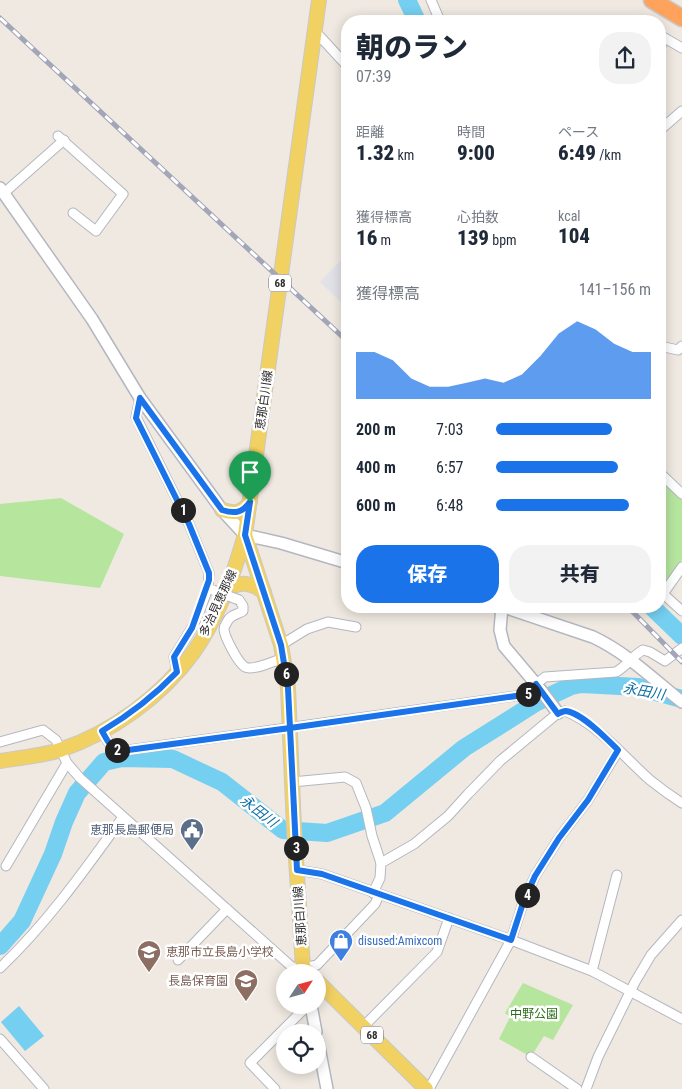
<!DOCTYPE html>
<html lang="ja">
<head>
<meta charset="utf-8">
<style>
	:root { --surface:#fff; --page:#f2f2f3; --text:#1f2937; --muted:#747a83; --accent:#1a73e8 }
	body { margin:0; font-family:"Roboto Condensed","Noto Sans JP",sans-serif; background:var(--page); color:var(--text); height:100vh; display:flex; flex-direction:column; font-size:19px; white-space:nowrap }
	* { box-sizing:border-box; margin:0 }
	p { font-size:16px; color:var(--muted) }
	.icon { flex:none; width:28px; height:28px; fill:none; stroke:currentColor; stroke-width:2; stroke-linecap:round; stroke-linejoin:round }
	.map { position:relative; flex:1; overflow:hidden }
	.side { position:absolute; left:341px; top:15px; width:325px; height:598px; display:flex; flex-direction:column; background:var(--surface); border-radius:20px; box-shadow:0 2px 12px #0003 }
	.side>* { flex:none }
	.needle { width:32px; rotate:54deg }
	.tools { position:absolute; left:276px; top:964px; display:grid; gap:10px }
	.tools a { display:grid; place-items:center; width:50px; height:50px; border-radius:50%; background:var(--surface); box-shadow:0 2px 12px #0003; font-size:25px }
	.pin { position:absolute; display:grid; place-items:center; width:42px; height:42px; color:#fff; margin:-51px -21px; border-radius:50% 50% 50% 0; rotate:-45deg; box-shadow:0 0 5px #0007 }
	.pin .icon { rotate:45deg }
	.km { position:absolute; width:25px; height:25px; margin:-12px; border-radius:50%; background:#222; color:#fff; font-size:14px; line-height:25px; text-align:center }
	.round { display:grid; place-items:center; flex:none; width:52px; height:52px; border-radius:20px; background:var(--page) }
	.headline { display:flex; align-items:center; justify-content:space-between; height:85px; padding:0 15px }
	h1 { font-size:28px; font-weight:800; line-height:38px }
	.metrics { display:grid; grid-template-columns:repeat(3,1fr); gap:8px; height:85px; padding:5px 15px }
	.metrics div { display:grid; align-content:center }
	.metrics b { font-size:21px; font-weight:800 }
	.metrics small { font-size:14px; font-weight:400 }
	.metrics p { font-size:14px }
	.chart { height:140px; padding:10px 15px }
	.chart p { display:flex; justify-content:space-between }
	.chart svg { width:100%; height:90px; margin-top:5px; fill:var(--accent); opacity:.7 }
	.action { display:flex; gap:10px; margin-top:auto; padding:10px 15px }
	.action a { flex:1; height:58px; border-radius:20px; background:var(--accent); color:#fff; font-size:20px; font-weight:800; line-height:58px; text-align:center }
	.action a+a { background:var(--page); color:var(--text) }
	ul { padding:0 15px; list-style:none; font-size:16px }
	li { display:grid; grid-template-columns:80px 60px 1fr; align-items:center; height:38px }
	li i { height:12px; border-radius:6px; background:var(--accent) }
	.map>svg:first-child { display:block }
	.industrial { fill:#e3e1e8 }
	.green { fill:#b6e59e }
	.water { fill:#75cff0 }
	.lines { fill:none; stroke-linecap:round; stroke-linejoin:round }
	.river { stroke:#75cff0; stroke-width:18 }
	.minor-casing { stroke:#b4b7c1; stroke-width:11 }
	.tertiary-casing { stroke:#b4b7c1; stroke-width:14 }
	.primary-casing { stroke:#c9c9c9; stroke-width:16 }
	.motorway-casing { stroke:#c9c9c9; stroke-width:19 }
	.minor { stroke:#fff; stroke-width:9 }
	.tertiary { stroke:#fff; stroke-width:11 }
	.primary { stroke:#f2d163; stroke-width:14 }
	.motorway { stroke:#ffa35c; stroke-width:16 }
	.rail-casing { stroke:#a3a6b8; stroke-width:5 }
	.rail { stroke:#fff; stroke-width:3; stroke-dasharray:9; stroke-linecap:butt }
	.minor-bridge-casing { stroke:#b4b7c1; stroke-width:11; stroke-linecap:butt }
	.minor-bridge { stroke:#fff; stroke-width:9 }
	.route-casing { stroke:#fff; stroke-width:10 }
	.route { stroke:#1a73e8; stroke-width:6 }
	.labels { text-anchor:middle; stroke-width:5; stroke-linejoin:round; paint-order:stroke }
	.shield { fill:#fff; stroke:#6d6d6d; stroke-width:1 }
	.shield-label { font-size:11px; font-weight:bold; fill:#2e2e2e }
	.street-label { font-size:12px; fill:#2e2e2e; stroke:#fff }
	.service-label { font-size:12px; fill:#4e5e75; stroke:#fff; text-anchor:end }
	.shop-label { font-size:12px; fill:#366cbe; stroke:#fff; text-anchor:start }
	.education-label { font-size:12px; fill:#785e54; stroke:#fff; text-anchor:start }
	.park-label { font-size:12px; fill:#2c6e1b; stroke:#fff }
	.water-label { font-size:14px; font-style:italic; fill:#0d6fa3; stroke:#fff }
</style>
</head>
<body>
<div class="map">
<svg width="682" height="1089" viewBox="0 0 682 1089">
	<rect width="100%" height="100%" fill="#efe9e1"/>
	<polygon class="industrial" points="347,254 347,308 320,282"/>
	<g class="green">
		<polygon points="660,478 682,500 682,560 663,587 660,584"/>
		<polygon points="61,498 124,534 100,588 0,576 0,504"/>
		<polygon points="523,983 573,1005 553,1040 544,1036 531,1057 499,1039 510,1017 505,1013"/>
	</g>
	<polygon class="water" points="19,1006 44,1036 25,1051 1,1022"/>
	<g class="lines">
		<g class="river">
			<polyline points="407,0 417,21"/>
			<polyline points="651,606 682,636"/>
			<polyline points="0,946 22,921 53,854 64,822 77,793 104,762 122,758 173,759 222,782 283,830 327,833 385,813 464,748 537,702 571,686 582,684 638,687 682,699"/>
		</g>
		<g class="minor-casing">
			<g id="minor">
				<polyline points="431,0 440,21"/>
				<polyline points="315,31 348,67"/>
				<polyline points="660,50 663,37 682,48"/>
				<polyline points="660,130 682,111"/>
				<polyline points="58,136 123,194 96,231 73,213"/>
				<polyline points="4,193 64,140"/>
				<polyline points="660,346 678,350 682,346"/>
				<polyline points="140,398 136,417 189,524 209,573 208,588 199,613 192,628 174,657 177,672"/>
				<polyline points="660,473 682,494"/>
				<polyline points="660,591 682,611"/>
				<polyline points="663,594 682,567"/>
				<path d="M239 600 243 606V611C236 615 230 615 227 622 226 624 224 626 224 629 224 636 238 663 245 667 253 671 275 661 283 658"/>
				<polyline points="281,645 307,629 328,622 356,627"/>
				<path d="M102 731C107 740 110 748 121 751L530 694 536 684 545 677 616 672C627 666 632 656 643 650L650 652 665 661 682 648"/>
				<polyline points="0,742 43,730 56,740 67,763 80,778 292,967 303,968 317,965 375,904 379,895"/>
				<polyline points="292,782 345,777 356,783 366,808 372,836 381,863"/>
				<polyline points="6,866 67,763"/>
				<polyline points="297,870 322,874 511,940 592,971 682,1019"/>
				<path d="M373 893 380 878 381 863 414 844 448 816 468 794 500 761 558 713 565 711C599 725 623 756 650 780 660 788 671 796 682 803"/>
				<polyline points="178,960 227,909"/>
				<path d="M0 968C48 922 84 871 123 817"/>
				<polyline points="592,971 617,875"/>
				<polyline points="363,1027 437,952 449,918"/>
				<polyline points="0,1039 44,1089"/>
				<polyline points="531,1057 577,1089"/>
				<polyline points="275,1089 250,1063 308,1005"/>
				<polyline points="429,1089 511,940 523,903 535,876 559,838 588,800 618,751"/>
				<polyline points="586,1089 598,1057 635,982 651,955 682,920"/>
			</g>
		</g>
		<g class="tertiary-casing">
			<g id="tertiary">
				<polyline points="0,188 92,319 140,398 222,510 245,535 281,543 348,563"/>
				<path d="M501 606 593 637C627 653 653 679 682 702"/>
				<polyline points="502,606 500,630 504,646 536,684"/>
				<polyline points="540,689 558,713"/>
				<polyline points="311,1005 316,1032"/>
				<polyline points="318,1042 327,1089"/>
			</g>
		</g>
		<g class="primary-casing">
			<g id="primary">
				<path d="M222 510C235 514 242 513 250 502"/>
				<path d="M226 590C241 581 250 582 264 592"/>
				<path d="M0 761C20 758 41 756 60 750 111 733 161 697 193 653 218 618 233 576 245 535"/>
				<polyline points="308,972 303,968 294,828 288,688 281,645 245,535 319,0"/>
				<polyline points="318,982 426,1089"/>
			</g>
		</g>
		<g class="motorway-casing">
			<polyline id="motorway" points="652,0 682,18"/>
		</g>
		<use href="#minor" class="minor"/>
		<use href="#tertiary" class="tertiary"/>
		<use href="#primary" class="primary"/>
		<use href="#motorway" class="motorway"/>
		<g class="rail-casing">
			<g id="rail">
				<polyline points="0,18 348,342"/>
				<polyline points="627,606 682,662"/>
			</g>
		</g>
		<use href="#rail" class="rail"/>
		<g class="minor-bridge-casing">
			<polyline id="minor-bridge" points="213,590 239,600"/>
		</g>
		<use href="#minor-bridge" class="minor-bridge"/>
	</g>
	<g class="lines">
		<g class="route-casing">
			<path id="route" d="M250 502C242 513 235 514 222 510L140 398 136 418 189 524 209 573V580L192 628 174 657 177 672C154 696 131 714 102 731 107 740 110 748 121 751L290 728 297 870 322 874 511 940 523 903 535 876 559 838 588 800 618 750C607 739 582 713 566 711 564 711 559 713 558 714L536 684 530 694 290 728 288 688 281 645 245 535 250 502"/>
		</g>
		<use href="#route" class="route"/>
	</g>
	<defs>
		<g id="civic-pin" transform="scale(1.25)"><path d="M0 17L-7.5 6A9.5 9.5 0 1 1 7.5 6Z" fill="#5c6f8a" stroke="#fff"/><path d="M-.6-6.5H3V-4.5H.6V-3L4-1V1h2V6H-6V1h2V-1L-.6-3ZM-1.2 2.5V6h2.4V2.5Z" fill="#fff"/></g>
		<g id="shop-pin" transform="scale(1.25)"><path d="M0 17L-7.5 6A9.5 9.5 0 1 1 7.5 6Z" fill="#3f7fe0" stroke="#fff"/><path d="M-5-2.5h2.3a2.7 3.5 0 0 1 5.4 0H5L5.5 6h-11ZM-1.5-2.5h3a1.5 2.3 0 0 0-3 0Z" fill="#fff"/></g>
		<g id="school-pin" transform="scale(1.25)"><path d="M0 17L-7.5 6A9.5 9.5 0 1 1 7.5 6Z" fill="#8d6e63" stroke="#fff"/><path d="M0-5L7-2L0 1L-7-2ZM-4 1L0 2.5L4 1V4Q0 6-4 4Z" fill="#fff"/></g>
	</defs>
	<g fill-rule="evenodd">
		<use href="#civic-pin" x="192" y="830"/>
		<use href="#shop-pin" x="341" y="941"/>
		<use href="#school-pin" x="149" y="952"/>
		<use href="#school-pin" x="246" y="981"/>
	</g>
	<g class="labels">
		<g class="shield">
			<rect x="269" y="274.5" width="22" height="17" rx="4"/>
			<rect x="361" y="1026.5" width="22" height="17" rx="4"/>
		</g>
		<g class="shield-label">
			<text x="280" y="287">68</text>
			<text x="372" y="1039">68</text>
		</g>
		<g class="street-label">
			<text transform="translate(264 400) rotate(-82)" y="4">恵那白川線</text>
			<text transform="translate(218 603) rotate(-65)" y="4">多治見恵那線</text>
			<text transform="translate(300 916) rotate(-94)" y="4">恵那白川線</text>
		</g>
		<g class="service-label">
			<text x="174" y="834">恵那長島郵便局</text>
		</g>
		<g class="shop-label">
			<text x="358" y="945">disused:Amixcom</text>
		</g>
		<g class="education-label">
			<text x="166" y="956">恵那市立長島小学校</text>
			<text x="228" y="985" text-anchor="end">長島保育園</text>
		</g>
		<g class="park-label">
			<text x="534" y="1018">中野公園</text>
		</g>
		<g class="water-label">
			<text transform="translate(644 691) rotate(10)" y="5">永田川</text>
			<text transform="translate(259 811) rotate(38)" y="5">永田川</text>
		</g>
	</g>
</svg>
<div class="tools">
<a><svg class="needle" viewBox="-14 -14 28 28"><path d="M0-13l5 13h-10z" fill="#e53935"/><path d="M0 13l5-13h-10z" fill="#747a83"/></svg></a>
<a><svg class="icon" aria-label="locate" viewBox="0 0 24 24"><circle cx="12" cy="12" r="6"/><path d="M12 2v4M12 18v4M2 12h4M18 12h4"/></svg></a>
</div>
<div class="pin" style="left:250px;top:502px;background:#1e9e55"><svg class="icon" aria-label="arrive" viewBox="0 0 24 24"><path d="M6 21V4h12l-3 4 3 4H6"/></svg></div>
<b class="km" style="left:183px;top:510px">1</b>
<b class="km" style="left:117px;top:750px">2</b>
<b class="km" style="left:296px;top:848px">3</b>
<b class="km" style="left:527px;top:895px">4</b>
<b class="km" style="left:528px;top:694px">5</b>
<b class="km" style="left:286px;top:674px">6</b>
<section class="side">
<div class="headline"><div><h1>朝のラン</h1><p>07:39</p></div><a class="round"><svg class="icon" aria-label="share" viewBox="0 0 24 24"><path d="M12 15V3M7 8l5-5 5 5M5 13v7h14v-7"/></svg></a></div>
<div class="metrics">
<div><p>距離</p><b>1.32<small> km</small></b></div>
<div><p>時間</p><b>9:00</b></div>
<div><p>ペース</p><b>6:49<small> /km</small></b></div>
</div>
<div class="metrics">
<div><p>獲得標高</p><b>16<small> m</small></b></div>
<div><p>心拍数</p><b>139<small> bpm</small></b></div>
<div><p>kcal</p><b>104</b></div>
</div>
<div class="chart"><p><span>獲得標高</span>141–156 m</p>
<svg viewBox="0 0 160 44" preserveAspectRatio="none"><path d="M0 44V21L10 21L20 25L30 34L40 38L50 38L60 36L70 34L80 36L90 32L100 23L110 12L120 6L130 10L140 17L150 21L160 21V44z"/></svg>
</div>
<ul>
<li><b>200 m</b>7:03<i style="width:75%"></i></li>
<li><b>400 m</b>6:57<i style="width:79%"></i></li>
<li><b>600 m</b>6:48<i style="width:86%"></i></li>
</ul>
<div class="action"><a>保存</a><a>共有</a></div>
</section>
</div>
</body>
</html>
